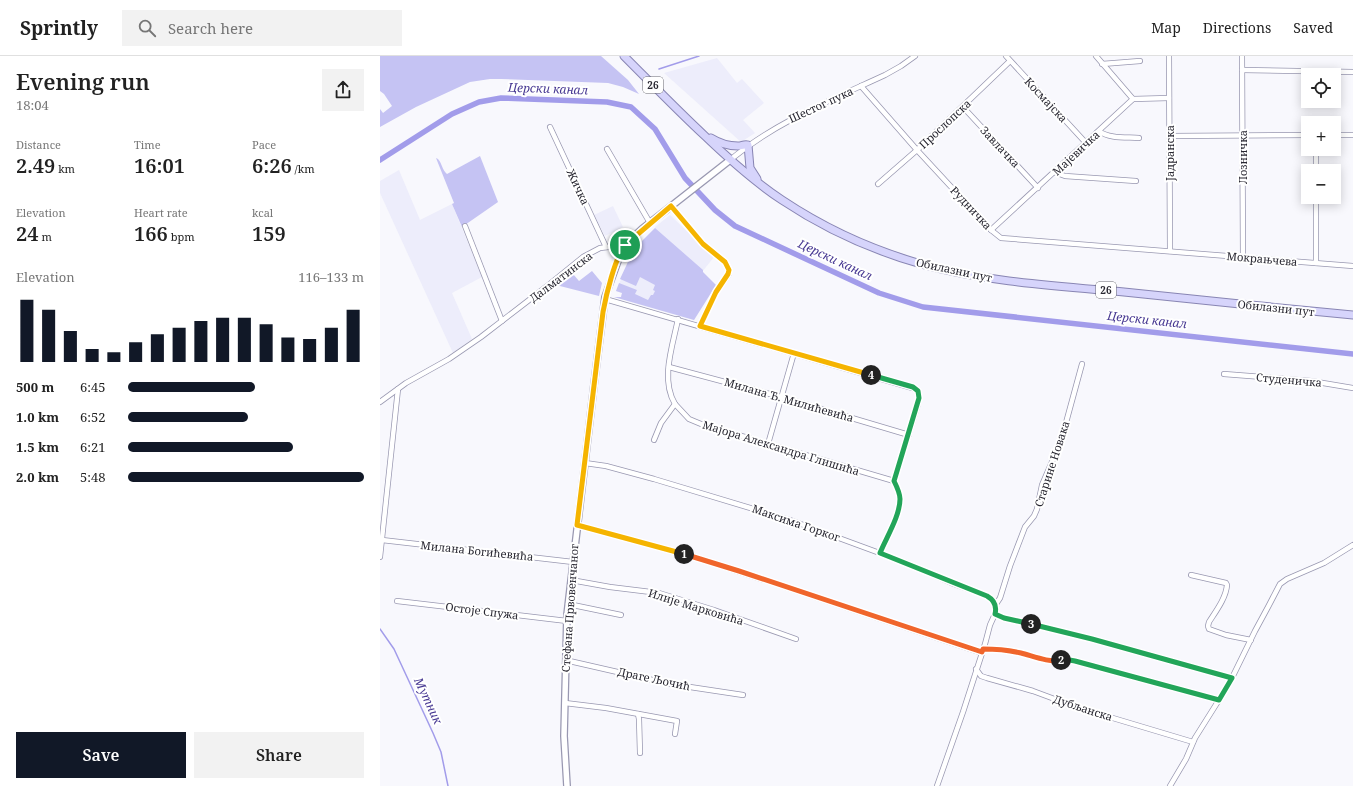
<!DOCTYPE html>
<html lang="en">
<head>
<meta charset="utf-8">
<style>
	:root { --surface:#fff; --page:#f2f2f2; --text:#222; --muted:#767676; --line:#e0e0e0; --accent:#111827 }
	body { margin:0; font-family:"Noto Serif",serif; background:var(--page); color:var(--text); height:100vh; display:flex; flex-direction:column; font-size:15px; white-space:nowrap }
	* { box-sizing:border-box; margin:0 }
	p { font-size:13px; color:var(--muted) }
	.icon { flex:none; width:22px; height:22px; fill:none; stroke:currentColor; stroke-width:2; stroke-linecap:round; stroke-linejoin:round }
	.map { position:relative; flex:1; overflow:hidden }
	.sheet { display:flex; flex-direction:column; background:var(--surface); width:380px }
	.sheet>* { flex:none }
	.fabs { position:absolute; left:921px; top:12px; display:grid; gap:8px }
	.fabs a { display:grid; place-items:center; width:40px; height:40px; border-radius:0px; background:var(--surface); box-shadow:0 2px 10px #0003; font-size:20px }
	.pin { position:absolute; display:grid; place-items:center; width:34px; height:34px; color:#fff; margin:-17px; border:2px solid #fff; border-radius:50%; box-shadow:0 1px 4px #0007 }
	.km { position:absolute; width:20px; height:20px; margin:-10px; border-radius:50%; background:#222; color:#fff; font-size:11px; line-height:20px; text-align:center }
	.round { display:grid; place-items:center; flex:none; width:42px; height:42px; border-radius:0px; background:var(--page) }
	.summary { display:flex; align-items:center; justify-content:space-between; height:68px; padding:0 16px }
	h1 { font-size:22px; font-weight:600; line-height:30px }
	.stats { display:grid; grid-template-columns:repeat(3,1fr); gap:6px; height:68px; padding:4px 16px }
	.stats div { display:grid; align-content:center }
	.stats b { font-size:20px; font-weight:600 }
	.stats small { font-size:11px; font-weight:400 }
	.stats p { font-size:11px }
	.chart { height:112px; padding:8px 16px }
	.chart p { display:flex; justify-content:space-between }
	.chart svg { width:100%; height:72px; margin-top:4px; stroke:var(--accent); stroke-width:6 }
	.button { display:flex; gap:8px; margin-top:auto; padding:8px 16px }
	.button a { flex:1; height:46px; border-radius:0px; background:var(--accent); color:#fff; font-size:16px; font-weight:600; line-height:46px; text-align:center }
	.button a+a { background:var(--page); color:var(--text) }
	ul { padding:0 16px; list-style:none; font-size:13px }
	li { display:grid; grid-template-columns:64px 48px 1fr; align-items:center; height:30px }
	li i { height:10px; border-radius:5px; background:var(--accent) }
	header { display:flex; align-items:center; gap:24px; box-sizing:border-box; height:56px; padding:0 20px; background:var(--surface); border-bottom:1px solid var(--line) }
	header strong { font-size:19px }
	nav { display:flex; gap:22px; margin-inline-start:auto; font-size:14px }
	.search { width:280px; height:36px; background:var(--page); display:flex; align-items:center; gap:10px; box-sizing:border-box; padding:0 14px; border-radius:0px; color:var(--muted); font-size:15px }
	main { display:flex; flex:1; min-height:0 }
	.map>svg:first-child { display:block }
	.built { fill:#ededfb }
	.green { fill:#c5c3f3 }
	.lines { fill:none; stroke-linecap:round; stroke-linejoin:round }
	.stream { stroke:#a29cea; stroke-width:1.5 }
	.canal { stroke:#a29cea; stroke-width:5.5 }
	.minor-casing { stroke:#9998b1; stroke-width:6 }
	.tertiary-casing { stroke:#9998b1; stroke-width:8 }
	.primary-casing { stroke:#8885b3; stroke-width:9 }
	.minor { stroke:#fff; stroke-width:4.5 }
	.tertiary { stroke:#fff; stroke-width:5.5 }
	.primary { stroke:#d6d4fb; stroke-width:7 }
	.split-1-casing { stroke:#fff; stroke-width:8 }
	.split-2-casing { stroke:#fff; stroke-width:8 }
	.split-3-casing { stroke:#fff; stroke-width:8 }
	.split-4-casing { stroke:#fff; stroke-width:8 }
	.split-5-casing { stroke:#fff; stroke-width:8 }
	.split-1 { stroke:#f5b400; stroke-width:5 }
	.split-2 { stroke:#f0652b; stroke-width:5 }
	.split-3 { stroke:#22a559; stroke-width:5 }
	.split-4 { stroke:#22a559; stroke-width:5 }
	.split-5 { stroke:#f5b400; stroke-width:5 }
	.labels { text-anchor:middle; stroke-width:4; stroke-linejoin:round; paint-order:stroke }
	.shield { fill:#fff; stroke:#68686f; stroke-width:1 }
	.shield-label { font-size:10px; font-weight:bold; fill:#282731 }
	.street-label { font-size:11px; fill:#282731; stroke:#fff }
	.water-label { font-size:12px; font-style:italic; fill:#473892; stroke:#fff }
</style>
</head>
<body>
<header>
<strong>Sprintly</strong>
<div class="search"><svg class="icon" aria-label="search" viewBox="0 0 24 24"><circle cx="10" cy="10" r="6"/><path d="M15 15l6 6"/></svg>Search here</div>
<nav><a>Map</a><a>Directions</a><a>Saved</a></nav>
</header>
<main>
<section class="sheet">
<div class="summary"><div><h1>Evening run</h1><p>18:04</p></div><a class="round"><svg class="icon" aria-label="share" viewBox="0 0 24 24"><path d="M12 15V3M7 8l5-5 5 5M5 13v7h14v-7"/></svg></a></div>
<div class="stats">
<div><p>Distance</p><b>2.49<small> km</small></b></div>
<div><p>Time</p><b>16:01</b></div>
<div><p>Pace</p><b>6:26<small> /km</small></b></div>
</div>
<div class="stats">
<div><p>Elevation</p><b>24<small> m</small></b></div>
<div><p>Heart rate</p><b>166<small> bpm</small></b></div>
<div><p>kcal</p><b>159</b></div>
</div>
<div class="chart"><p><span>Elevation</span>116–133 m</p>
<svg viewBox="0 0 160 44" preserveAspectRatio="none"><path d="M5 44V6M15 44V12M25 44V25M35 44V36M45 44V38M55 44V32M65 44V27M75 44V23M85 44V19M95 44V17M105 44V17M115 44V21M125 44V29M135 44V30M145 44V23M155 44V12"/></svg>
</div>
<ul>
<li><b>500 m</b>6:45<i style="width:54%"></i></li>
<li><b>1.0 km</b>6:52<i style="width:51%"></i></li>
<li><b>1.5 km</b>6:21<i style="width:70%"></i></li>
<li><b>2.0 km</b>5:48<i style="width:100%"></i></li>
</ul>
<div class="button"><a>Save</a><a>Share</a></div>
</section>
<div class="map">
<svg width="973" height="730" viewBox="0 0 973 730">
	<rect width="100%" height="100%" fill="#f8f8fd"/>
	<g class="built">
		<polygon points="337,2 357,27 362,23 384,47 363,64 375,77 361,86 284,17"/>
		<polygon points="19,114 40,164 72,148 102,221 72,237 92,283 73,297 0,137 0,125"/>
		<polygon points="233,150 243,171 225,180 214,159"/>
		<polygon points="290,159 334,201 322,216 336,229 314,264 234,241 241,241 242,237 236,235 254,193 275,172 275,171"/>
	</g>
	<g class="green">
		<polygon points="0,0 221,0 248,24 259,38 243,31 228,27 121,23 110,23 90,26 36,51 0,71 0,53 3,57 12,50 4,38 0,35"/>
		<path d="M100 100 118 146 82 171 72 148 74 147 56 102 58 103C62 107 62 114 67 118Z"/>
		<polygon points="275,172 323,214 323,216 336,229 314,264 234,241 241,241 242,237 236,235 239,227 257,234 255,238 268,244 271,239 273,239 275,235 273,234 275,229 260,221 256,230 240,223 254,193"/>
		<polygon points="212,215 222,227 219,240 176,229 188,220 193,218 199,225"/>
	</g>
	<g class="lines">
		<g class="stream">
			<polyline points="279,13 319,0"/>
			<polyline points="0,573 14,593 53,677 61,696 68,730"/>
		</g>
		<polyline class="canal" points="0,104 72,58 99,46 121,42 227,46 251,51 275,73 305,122 335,154 355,170 499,237 543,251 973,298"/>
		<g class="minor-casing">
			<g id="minor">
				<polyline points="626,0 706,87"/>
				<polyline points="716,0 753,43"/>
				<polyline points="789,0 790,195"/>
				<polyline points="862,0 863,201"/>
				<polyline points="722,8 760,5"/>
				<polyline points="862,14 973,16"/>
				<polyline points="481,30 537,94 611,174 621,182 973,210"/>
				<polyline points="583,51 658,132"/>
				<polyline points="170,71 226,191"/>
				<path d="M719 75C729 83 747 81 759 82"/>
				<polyline points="954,79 973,79"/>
				<polyline points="790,80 928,79"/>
				<polyline points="227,93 270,167"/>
				<polyline points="936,93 936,115"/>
				<path d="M350 104C396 66 451 44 505 19L521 10 535 0"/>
				<polyline points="674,116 685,120 756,125"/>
				<polyline points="498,128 537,94 630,5"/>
				<polyline points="936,141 936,207"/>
				<polyline points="291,150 323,188 345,206 349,215 349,218 336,236 320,269"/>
				<polyline points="85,170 122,265"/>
				<polyline points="611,174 753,43 789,42"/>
				<polyline points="225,243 536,333 539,338 538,348 514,425"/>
				<polyline points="289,311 401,341 529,379"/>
				<polyline points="844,318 931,325 973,332"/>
				<polyline points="0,346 26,327 69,303 101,281 166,231 203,201 220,192 245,189"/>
				<polyline points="295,348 309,363 321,368 514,425"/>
				<path d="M274 384 281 367 295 348C280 323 293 289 298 263"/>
				<polyline points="388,388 414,297"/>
				<polyline points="205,407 226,410 274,423 410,464 524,506 574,528 607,540 612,543 616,550"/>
				<polyline points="197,469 315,501 602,597"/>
				<polyline points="2,484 193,506"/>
				<path d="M500 497C506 482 520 460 520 443 520 437 517 431 514 425"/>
				<polyline points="0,501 18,333"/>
				<path d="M811 519 846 527 847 529C846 542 836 555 829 566L828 570 829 573 846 579 871 584"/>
				<polyline points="191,524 230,531 279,537 334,554 416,583"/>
				<polyline points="17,545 187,565"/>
				<polyline points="188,548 241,559"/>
				<polyline points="615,558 624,562 712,583 852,622"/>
				<polyline points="603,593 617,593 631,595 673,605 684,603 695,605 839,644"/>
				<polyline points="185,604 290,628 363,639"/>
				<polyline points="596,613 601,620 607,622 653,635 696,651 813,686"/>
				<polyline points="185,647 226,652 297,665 295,678"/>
				<polyline points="258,658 259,663 260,697"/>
				<polyline points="557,730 583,656 605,588 610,569 615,558 616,548 620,542 630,510 645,471 654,460 657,453 662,429 681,385 702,308"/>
				<polyline points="790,730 806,703 815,682 849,628 875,575 888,551 900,528 907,523 944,507 973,489"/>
			</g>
		</g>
		<g class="tertiary-casing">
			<polyline id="tertiary" points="187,730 184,680 187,559 214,329 225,241 243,191 262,173 350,104"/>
		</g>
		<g class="primary-casing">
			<g id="primary">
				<path d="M244 0C271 27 297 54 325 80 349 103 373 125 402 144 444 172 492 194 541 208 607 226 676 230 744 236 820 244 897 252 973 259"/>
				<path d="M331 82C339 87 348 90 358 90 362 90 364 88 368 89L370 112 377 123"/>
			</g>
		</g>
		<use href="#minor" class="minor"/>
		<use href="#tertiary" class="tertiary"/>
		<use href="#primary" class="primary"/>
	</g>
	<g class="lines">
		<g class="split-1-casing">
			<path id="split-1" d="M245 189C235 202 226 239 223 256L197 469 304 498"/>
		</g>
		<g class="split-2-casing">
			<path id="split-2" d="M304 498 359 515 602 596 603 593C616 593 628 594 641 597 653 600 669 607 681 604"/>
		</g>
		<g class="split-3-casing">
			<polyline id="split-3" points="651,568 712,583 852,622 839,644 695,605 684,603 681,604"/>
		</g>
		<g class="split-4-casing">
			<path id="split-4" d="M491 319 533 331 538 335 539 342 514 425C517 431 520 437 520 443 520 460 506 482 500 497L607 540C614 544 617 550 615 558L624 562 651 568"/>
		</g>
		<g class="split-5-casing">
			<polyline id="split-5" points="245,189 291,150 323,188 345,206 349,214 348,218 336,236 320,270 491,319"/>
		</g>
		<use href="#split-1" class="split-1"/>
		<use href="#split-2" class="split-2"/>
		<use href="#split-3" class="split-3"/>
		<use href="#split-4" class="split-4"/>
		<use href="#split-5" class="split-5"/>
	</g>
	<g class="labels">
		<g class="shield">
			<rect x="263" y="21" width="20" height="16" rx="3"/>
			<rect x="716" y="226" width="20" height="16" rx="3"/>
		</g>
		<g class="shield-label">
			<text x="273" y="33">26</text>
			<text x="726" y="238">26</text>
		</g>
		<g class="street-label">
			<text transform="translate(666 44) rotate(47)" y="4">Космајска</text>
			<text transform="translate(441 49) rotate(-25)" y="4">Шестог пука</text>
			<text transform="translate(565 68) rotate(-43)" y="4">Прослопска</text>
			<text transform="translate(620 91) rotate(47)" y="4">Завлачка</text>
			<text transform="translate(696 97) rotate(-43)" y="4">Мајевичка</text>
			<text transform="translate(790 97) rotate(-90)" y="4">Јадранска</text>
			<text transform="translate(863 101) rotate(-90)" y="4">Лозничка</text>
			<text transform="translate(198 131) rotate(65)" y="4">Жичка</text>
			<text transform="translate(591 152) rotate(47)" y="4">Рудничка</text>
			<text transform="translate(882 203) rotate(5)" y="4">Мокрањчева</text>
			<text transform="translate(574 214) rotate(12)" y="4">Обилазни пут</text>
			<text transform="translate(181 221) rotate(-37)" y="4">Далматинска</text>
			<text transform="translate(896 252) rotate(6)" y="4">Обилазни пут</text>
			<text transform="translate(909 324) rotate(5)" y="4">Студеничка</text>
			<text transform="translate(409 344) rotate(16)" y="4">Милана Ђ. Милићевића</text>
			<text transform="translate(401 392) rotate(17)" y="4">Мајора Александра Глишића</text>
			<text transform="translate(672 408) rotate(-72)" y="4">Старине Новака</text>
			<text transform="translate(416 467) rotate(19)" y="4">Максима Горког</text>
			<text transform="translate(97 495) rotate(6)" y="4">Милана Богићевића</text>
			<text transform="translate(316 551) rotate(17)" y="4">Илије Марковића</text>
			<text transform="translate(190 552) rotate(-86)" y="4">Стефана Првовенчаног</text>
			<text transform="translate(102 555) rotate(7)" y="4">Остоје Спужа</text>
			<text transform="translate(274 623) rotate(12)" y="4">Драге Љочић</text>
			<text transform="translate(703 652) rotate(18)" y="4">Дубљанска</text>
		</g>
		<g class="water-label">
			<text transform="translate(168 33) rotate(2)" y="4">Церски канал</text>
			<text transform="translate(455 204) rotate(25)" y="4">Церски канал</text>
			<text transform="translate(767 264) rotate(6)" y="4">Церски канал</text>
			<text transform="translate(48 645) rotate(65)" y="4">Мутник</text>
		</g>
	</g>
</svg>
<div class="fabs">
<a><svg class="icon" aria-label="locate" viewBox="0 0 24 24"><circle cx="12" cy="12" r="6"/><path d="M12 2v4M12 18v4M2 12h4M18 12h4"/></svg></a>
<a>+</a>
<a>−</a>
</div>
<div class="pin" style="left:245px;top:189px;background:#1e9e55"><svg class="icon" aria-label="arrive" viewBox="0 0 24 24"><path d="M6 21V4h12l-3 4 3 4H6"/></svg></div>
<b class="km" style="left:304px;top:498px">1</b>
<b class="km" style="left:681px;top:604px">2</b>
<b class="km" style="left:651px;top:568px">3</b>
<b class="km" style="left:491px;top:319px">4</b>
</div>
</main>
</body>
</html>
